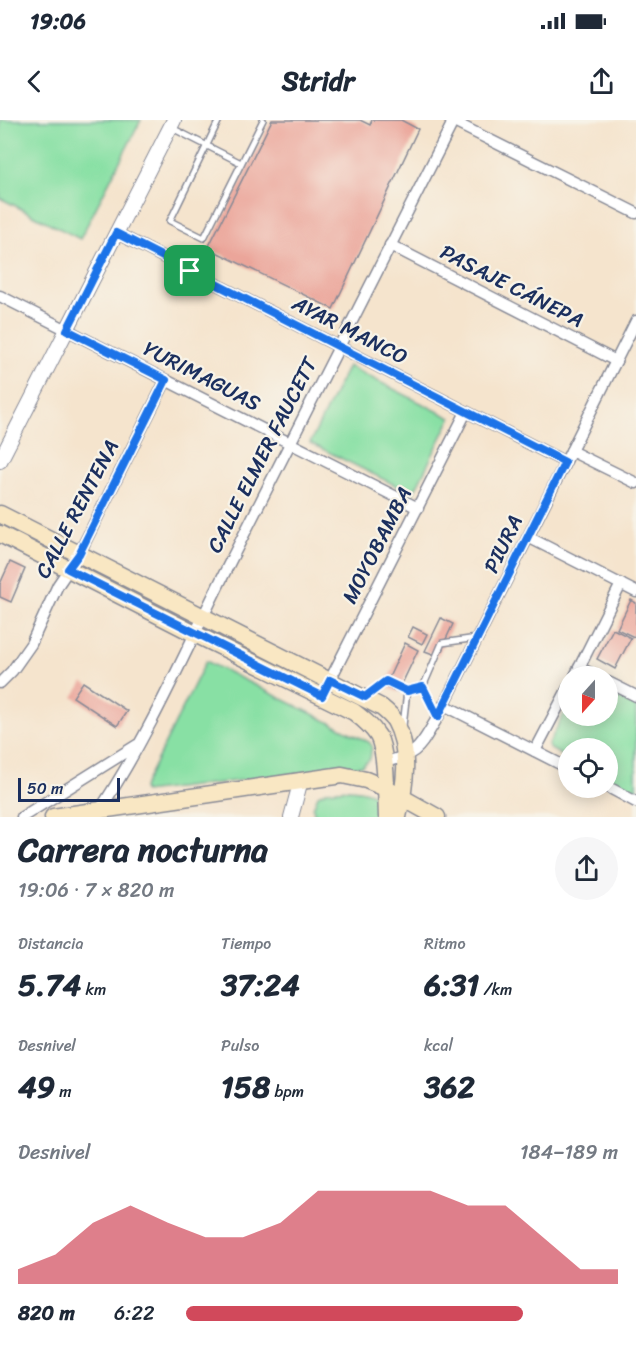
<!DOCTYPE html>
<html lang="es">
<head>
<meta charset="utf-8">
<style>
	:root { --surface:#fff; --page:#f6f6f7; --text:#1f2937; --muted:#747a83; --accent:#d1495b }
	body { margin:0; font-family:Sriracha,sans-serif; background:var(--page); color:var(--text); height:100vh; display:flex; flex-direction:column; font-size:22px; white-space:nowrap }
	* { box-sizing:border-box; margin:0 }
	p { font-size:20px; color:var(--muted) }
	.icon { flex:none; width:33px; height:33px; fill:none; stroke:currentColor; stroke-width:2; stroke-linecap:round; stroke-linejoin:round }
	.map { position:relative; height:697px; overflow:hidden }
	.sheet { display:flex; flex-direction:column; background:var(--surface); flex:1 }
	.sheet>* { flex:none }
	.needle { width:39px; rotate:201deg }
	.fabs { position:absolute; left:558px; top:546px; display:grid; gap:12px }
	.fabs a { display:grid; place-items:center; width:60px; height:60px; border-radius:50%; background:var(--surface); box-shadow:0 3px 15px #0003; font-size:30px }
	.scale { position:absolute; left:18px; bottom:15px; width:102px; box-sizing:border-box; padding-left:6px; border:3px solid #1b2f5e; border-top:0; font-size:16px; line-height:21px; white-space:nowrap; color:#1b2f5e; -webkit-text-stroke:4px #f7f3e8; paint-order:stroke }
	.pin { position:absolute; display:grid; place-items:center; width:51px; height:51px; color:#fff; margin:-26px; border-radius:12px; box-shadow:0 3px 9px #0006 }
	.round { display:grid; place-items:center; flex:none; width:63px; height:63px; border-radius:32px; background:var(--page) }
	.overview { display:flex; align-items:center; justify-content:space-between; height:102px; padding:0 18px }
	h1 { font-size:33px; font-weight:700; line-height:45px }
	.stats { display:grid; grid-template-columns:repeat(3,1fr); gap:9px; height:102px; padding:6px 18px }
	.stats div { display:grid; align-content:center }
	.stats b { font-size:30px; font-weight:700 }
	.stats small { font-size:16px; font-weight:400 }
	.stats p { font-size:16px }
	.chart { height:168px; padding:12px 18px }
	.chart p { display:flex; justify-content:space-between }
	.chart svg { width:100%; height:108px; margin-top:6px; fill:var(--accent); opacity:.7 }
	ul { padding:0 18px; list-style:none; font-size:20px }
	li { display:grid; grid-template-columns:96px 72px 1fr; align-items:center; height:45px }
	li i { height:15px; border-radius:8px; background:var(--accent) }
	.status { display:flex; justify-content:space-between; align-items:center; height:42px; padding:0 30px; background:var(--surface); direction:ltr }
	.status svg { height:16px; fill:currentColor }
	header { display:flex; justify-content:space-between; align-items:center; height:78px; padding:0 18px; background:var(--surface); font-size:27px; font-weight:700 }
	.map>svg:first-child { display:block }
	.green { fill:#88e0a4; stroke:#528881; stroke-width:1.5 }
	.building { fill:#eba59a }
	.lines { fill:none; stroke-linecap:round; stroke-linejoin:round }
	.service-casing { stroke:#888a96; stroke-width:8 }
	.minor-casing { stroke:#888a96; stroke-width:13 }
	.tertiary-casing { stroke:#888a96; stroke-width:16 }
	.secondary-casing { stroke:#888a96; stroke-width:19 }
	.service { stroke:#fff; stroke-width:5 }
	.minor { stroke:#fff; stroke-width:10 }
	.tertiary { stroke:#fff; stroke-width:14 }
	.secondary { stroke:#f9e7c3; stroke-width:16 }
	.route-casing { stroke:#fff; stroke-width:12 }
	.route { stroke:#1a73e8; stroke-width:8 }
	.labels { text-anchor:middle; stroke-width:4.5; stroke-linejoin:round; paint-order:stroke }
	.street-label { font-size:21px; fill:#1b2f5e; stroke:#f7f3e8 }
</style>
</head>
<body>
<div class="status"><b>19:06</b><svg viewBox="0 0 49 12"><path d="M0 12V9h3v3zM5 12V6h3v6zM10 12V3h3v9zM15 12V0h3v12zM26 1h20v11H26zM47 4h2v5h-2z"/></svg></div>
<header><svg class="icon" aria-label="back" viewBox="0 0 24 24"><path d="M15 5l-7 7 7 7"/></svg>Stridr<svg class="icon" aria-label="share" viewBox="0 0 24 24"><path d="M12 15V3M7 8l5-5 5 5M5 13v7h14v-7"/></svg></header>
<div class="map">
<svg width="636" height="697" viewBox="0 0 636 697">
	<rect width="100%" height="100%" fill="#f7f3e8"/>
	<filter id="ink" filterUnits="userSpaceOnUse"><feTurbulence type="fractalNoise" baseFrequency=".0167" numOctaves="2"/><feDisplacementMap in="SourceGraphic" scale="12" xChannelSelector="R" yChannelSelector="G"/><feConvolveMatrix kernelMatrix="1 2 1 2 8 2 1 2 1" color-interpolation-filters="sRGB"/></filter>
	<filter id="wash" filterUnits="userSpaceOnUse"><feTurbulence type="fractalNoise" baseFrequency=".008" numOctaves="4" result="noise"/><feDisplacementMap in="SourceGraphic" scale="24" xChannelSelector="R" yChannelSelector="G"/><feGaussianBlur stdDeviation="1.35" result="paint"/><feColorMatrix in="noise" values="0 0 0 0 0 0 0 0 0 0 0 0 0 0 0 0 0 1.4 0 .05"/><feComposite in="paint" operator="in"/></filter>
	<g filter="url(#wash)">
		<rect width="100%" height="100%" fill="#f5e4cd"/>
		<g class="green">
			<polygon points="0,0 141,0 80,119 0,78"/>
			<polygon points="348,246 451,298 413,374 310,323"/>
			<polygon points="206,541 369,622 372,626 370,639 362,646 144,672 143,668"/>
			<polygon points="608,572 636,586 636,675 608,660 608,628 568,628 568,639 549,628 548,625 568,586 568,596 608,596"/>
			<path d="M349 669C366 670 389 674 378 697H315L313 688 318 675 326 671Z"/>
		</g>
		<g id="blocks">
			<g class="building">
				<polygon points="272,0 360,0 370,5 372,0 401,0 418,9 333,189 208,128"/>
				<polygon points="10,442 25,449 11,482 0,477 0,464"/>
				<polygon points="631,480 636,483 636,514 634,517 617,509"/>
				<polygon points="441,498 453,504 438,536 425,531"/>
				<polygon points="413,507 427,514 422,524 408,517"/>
				<polygon points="613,509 631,518 615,549 597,539"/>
				<polygon points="405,523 418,530 398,572 385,566"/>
				<polygon points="83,562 127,591 117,606 73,577"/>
			</g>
		</g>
	</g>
	<g filter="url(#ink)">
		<use href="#blocks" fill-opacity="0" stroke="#888a96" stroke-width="1.5"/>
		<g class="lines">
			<g class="service-casing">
				<g id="service">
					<polyline points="219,0 170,101 204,118 263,0"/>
					<polyline points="170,7 241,43"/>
					<polyline points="407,571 423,567"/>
					<polyline points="367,576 386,561 407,571 403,606"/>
					<polyline points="438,597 423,567 442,523 477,518"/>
				</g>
			</g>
			<g class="minor-casing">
				<g id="minor">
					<polyline points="450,0 636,93"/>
					<polyline points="116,113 565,342"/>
					<polyline points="390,125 616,241"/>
					<polyline points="0,176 418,388"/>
					<polyline points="571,331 636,363"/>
					<polyline points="528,417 636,472"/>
					<polyline points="579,548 597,556"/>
					<polyline points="575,556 621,464"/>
					<polyline points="608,562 636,576"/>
					<polyline points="0,563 12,551 31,524 58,465 79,434 166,260"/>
					<polyline points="328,564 466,292"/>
					<polyline points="444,585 568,648"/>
					<polyline points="535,631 568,568"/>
					<path d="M384 642C421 634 419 627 438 597L636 201"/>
					<polyline points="608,667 636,682"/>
					<path d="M99 691C151 613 188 525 230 442 304 294 379 147 454 0"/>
					<polyline points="22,697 137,625"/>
				</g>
			</g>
			<g class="tertiary-casing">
				<g id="tertiary">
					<polyline points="0,341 174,0"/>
					<polyline points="291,697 301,660"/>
				</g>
			</g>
			<g class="secondary-casing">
				<g id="secondary">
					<path d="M0 394 381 587C386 591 392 596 395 601 411 630 405 666 398 697"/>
					<path d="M0 414 195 514 354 592C363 599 372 606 378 616 387 632 386 677 387 697"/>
					<polyline points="53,697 342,655 366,660 385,668 437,697"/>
				</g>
			</g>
			<use href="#service" class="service"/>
			<use href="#minor" class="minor"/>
			<use href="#tertiary" class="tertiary"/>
			<use href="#secondary" class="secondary"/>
		</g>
	</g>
	<g class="lines" filter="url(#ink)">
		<g class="route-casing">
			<polygon id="route" points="116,113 565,342 438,597 423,567 407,571 386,561 365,577 330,560 322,576 68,449 79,434 166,260 67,210"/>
		</g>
		<use href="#route" class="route"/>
	</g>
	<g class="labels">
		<g class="street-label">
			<text transform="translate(512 166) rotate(27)" y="7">PASAJE CÁNEPA</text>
			<text transform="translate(350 210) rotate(27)" y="7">AYAR MANCO</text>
			<text transform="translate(202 256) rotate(27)" y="7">YURIMAGUAS</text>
			<text transform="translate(262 335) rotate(-63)" y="7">CALLE ELMER FAUCETT</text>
			<text transform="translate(77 389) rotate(-62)" y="7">CALLE RENTENA</text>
			<text transform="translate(503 424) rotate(-64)" y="7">PIURA</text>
			<text transform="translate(377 425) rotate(-63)" y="7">MOYOBAMBA</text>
		</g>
	</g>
</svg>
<div class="fabs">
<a><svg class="needle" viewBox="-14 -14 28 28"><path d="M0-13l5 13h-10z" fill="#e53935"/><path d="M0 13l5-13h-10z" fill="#747a83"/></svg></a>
<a><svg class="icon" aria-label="locate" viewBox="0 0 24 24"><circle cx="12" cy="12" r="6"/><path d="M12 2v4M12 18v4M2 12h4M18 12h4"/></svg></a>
</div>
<div class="scale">50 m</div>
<div class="pin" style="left:190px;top:151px;background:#1e9e55"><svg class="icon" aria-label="arrive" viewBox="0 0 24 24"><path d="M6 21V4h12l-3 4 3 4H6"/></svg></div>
</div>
<section class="sheet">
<div class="overview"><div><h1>Carrera nocturna</h1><p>19:06 · 7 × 820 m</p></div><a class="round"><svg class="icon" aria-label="share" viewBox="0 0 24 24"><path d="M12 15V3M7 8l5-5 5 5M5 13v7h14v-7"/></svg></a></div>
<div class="stats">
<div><p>Distancia</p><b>5.74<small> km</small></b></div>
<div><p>Tiempo</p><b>37:24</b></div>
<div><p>Ritmo</p><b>6:31<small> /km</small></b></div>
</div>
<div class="stats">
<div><p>Desnivel</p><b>49<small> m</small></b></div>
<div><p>Pulso</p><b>158<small> bpm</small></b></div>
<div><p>kcal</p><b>362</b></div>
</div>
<div class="chart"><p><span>Desnivel</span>184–189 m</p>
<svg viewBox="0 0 160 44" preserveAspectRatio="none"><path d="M0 44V38L10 32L20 19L30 12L40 19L50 25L60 25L70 19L80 6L90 6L100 6L110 6L120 12L130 12L140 25L150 38L160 38V44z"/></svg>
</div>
<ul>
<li><b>820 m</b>6:22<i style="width:78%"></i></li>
</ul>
</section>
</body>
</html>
